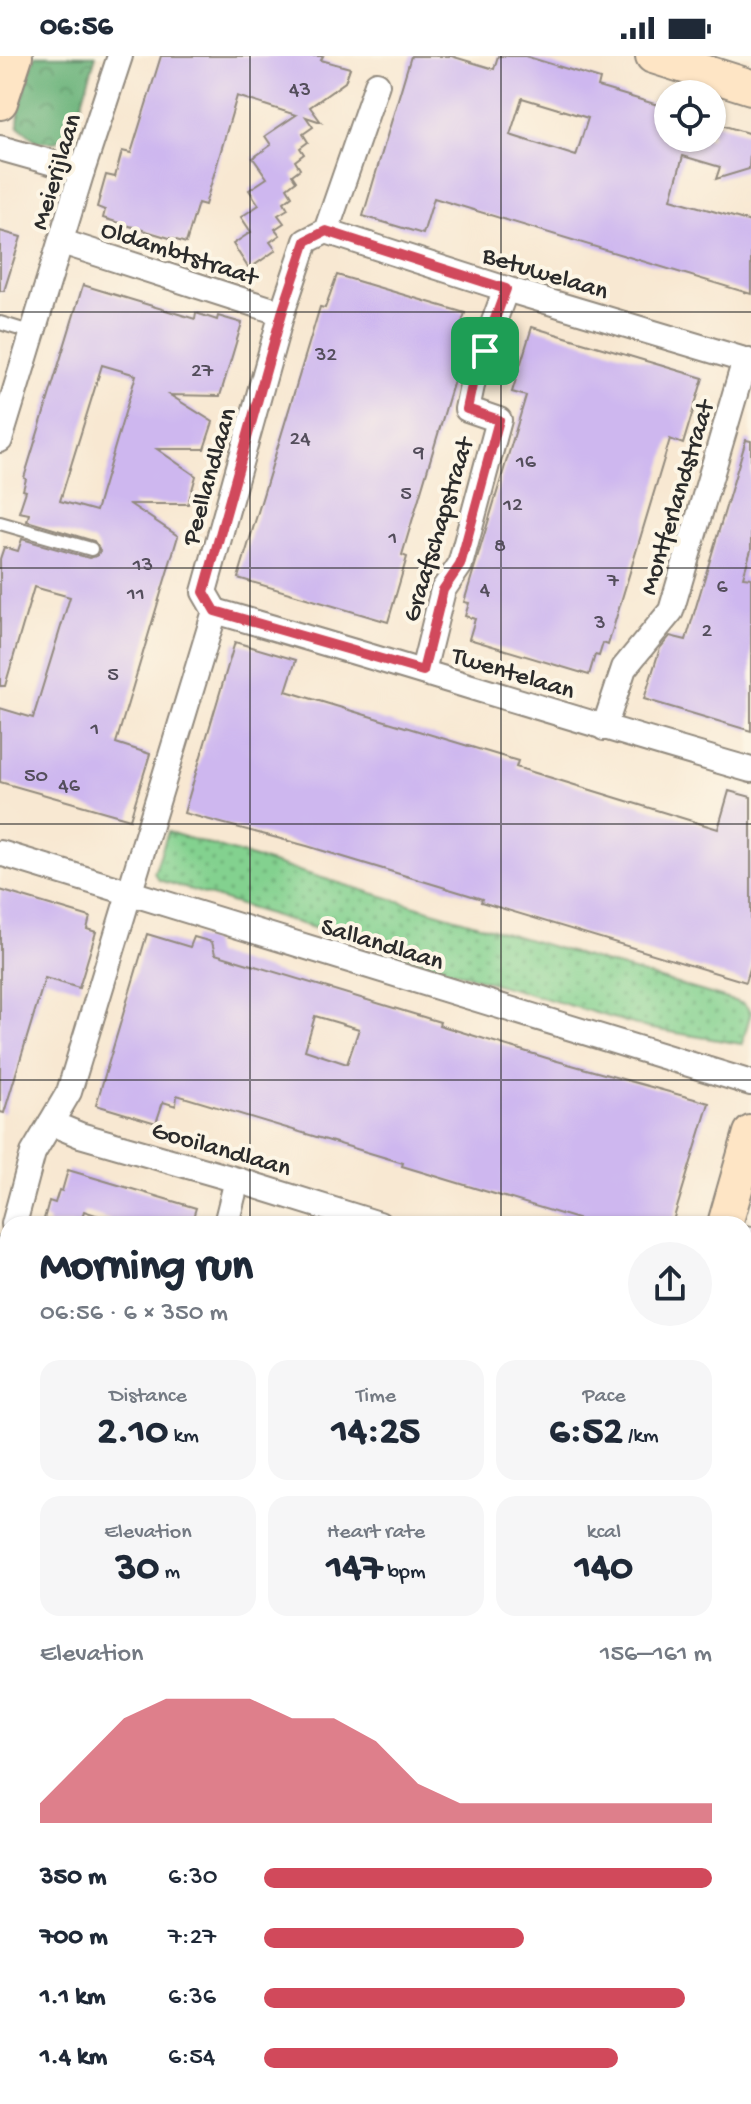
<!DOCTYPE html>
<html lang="en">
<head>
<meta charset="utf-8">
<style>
	:root { --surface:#fff; --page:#f6f6f7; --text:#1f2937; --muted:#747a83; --accent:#d1495b }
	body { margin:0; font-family:"Gochi Hand",sans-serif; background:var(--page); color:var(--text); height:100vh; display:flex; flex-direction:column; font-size:30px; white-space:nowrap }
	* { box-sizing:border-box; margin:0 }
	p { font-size:26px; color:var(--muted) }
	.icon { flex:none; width:44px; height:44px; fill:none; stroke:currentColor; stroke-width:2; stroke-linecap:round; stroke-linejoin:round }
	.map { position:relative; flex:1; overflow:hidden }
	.sheet { position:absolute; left:0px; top:1160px; width:752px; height:888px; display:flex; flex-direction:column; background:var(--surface); border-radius:24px 24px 0 0; box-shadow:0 2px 6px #0004 }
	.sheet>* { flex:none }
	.buttons { position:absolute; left:654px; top:24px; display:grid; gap:16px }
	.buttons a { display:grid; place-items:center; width:72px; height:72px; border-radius:50%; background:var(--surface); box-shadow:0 2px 6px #0004; font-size:40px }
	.pin { position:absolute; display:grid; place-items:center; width:68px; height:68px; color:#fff; margin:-34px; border-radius:16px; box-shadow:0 4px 12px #0006 }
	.round { display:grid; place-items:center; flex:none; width:84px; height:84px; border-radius:42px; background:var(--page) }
	.headline { display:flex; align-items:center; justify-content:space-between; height:136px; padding:0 40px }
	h1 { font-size:44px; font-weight:700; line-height:60px }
	.figures { display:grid; grid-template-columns:repeat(3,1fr); gap:12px; height:136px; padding:8px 40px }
	.figures div { display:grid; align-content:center; border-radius:20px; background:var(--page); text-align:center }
	.figures b { font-size:40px; font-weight:700 }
	.figures small { font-size:22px; font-weight:400 }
	.figures p { font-size:22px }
	.chart { height:224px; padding:16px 40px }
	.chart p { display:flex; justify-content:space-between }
	.chart svg { width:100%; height:144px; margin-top:8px; fill:var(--accent); opacity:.7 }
	ul { padding:0 40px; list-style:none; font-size:26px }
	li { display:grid; grid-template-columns:128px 96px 1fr; align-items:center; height:60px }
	li i { height:20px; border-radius:10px; background:var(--accent) }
	.status { display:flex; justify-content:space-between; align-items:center; height:56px; padding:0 40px; background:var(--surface); direction:ltr }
	.status svg { height:22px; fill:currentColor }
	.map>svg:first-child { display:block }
	.grass { fill:url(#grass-dots); stroke:#577e5d; stroke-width:2 }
	.forest { fill:url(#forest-crowns); stroke:#4a6f52; stroke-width:2 }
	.building { fill:#ceb7ef; fill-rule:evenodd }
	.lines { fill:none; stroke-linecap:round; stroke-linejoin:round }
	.lane-casing { stroke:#928a7e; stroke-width:16 }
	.street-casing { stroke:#928a7e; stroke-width:28 }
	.secondary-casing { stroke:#928a7e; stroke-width:38 }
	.lane { stroke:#fff; stroke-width:12 }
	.street { stroke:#fff; stroke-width:24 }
	.secondary { stroke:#fee5c5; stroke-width:34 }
	.route-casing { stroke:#fff; stroke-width:16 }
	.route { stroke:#d1495b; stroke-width:10 }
	.grid { fill:none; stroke:#2b2b2b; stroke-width:2; stroke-opacity:0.55 }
	.labels { text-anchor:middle; stroke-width:8; stroke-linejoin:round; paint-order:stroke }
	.number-label { font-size:22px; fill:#544e5c }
	.street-label { font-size:26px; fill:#2b2b2b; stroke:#fcf5e5 }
</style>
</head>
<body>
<div class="status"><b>06:56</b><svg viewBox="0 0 49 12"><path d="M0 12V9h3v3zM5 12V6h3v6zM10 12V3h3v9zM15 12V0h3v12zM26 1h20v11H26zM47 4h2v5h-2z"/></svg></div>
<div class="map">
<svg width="751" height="2048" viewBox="0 0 751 2048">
	<defs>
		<pattern id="grass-dots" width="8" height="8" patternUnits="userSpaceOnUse" patternTransform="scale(2)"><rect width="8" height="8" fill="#83d18f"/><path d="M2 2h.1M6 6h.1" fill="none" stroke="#6baa75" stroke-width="1.8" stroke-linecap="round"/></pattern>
		<pattern id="forest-crowns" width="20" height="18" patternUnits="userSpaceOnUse" patternTransform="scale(2)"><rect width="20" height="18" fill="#6ab37a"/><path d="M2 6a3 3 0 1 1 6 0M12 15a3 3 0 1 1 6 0" fill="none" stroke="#579264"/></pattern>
	</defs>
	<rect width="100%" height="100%" fill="#fcf5e5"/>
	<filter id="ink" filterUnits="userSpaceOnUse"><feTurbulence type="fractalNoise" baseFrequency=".0125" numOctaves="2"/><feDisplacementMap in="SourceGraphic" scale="16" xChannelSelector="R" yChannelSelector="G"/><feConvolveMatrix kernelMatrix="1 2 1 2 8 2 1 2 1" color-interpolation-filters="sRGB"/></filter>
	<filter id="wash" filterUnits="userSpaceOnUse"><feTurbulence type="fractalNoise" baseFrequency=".006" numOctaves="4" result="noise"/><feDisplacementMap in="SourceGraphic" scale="32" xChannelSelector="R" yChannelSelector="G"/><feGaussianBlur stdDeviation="1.8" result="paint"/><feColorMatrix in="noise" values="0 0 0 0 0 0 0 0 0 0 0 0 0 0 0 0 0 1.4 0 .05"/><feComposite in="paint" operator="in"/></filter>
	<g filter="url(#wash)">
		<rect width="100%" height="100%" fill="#f8e8d2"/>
		<g class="grass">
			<polygon points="168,776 744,948 751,956 742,988 647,972 479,923 159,824 154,817"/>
			<polygon points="0,1765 8,1767 8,1844 0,1843"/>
			<polygon points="640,2040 710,2040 723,2048 655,2048 638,2044"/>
		</g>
		<polygon class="forest" points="35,0 96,0 75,69 57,86 38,86 18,70 19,55"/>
		<g id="blocks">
			<g class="building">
				<polygon points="161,0 323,0 321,4 350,12 345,26 310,51 321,66 306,61 313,71 303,78 308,86 300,92 304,98 295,105 300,113 292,119 296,125 287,132 292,140 284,146 288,153 278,159 284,167 275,173 280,179 270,186 276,194 249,213 233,188 251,176 241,161 259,149 249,134 267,122 253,102 271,89 265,80 296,59 237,40 205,149 198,147 186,187 103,162 105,154 97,151 106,119 115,121 122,95 131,97"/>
				<path d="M411 0H451L494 13 498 0H525L600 23 598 31 668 52V82H712V66L751 78 749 113 716 123 720 111 683 100 671 143 751 166V238L434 142 423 178 363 160ZM522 42 588 62 576 100 510 79Z"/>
				<polygon points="0,175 21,181 4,235 0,235"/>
				<polygon points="337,219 465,257 458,278 462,279 458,292 463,294 402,499 407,501 388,566 238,522 320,251 325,252"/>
				<path d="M83 229 195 263 196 257 217 264 218 260 242 267 220 340 170 339 213 366 204 393H157L196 420 188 448H130L178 480 116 687 150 698 130 763 0 726V652L33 662 70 541 34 531 5 630H0V503L4 491 18 495 22 483 89 502 97 500 100 495 94 485 27 465 29 458 19 456 26 435 23 434 26 423 24 422ZM102 309 136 319 96 455 60 445Z"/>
				<polygon points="532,271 703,322 683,388 670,383 608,589 603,587 599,600 595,599 589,619 469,583 475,563 465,560 469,547 464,546 526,340 512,336"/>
				<polygon points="746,384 751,385 751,494 743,521 751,522 751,675 644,643 660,592 670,580 686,584"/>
				<polygon points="235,586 296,604 286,635 518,705 516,711 718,773 729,735 751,741 751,909 746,926 481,846 482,843 307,790 184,757"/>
				<polygon points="0,834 90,861 87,873 96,876 79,932 45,922 4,1057 0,1056"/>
				<path d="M147 878 190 891 194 881 212 886 215 898 440 966 439 969 550 1003 709 1047 672 1168H594L402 1110 403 1107 177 1039 176 1050 163 1046 156 1067 96 1049ZM315 960 359 973 347 1008 305 994Z"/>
				<polygon points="68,1114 196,1152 191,1168 122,1168 84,1155 80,1168 48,1168 49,1165 44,1163 49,1145 55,1147 59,1134 62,1135"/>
			</g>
		</g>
	</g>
	<g filter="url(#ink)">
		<use href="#blocks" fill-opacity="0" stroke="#928a7e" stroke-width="2"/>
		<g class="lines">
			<g class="lane-casing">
				<g id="lane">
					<polyline points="0,267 33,277"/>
					<polyline points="0,467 91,493"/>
				</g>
			</g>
			<g class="street-casing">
				<g id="street">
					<polyline points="0,92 82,115"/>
					<polyline points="326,175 506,233 751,306"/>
					<polyline points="62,186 282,257"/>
					<polyline points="0,384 82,115 120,0"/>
					<path d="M215 555C394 606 572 663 751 714"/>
					<polyline points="423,615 443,534 460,509 499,364 467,353 474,320 506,233"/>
					<polyline points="604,672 624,612 671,555 745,304"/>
					<polyline points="0,797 751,1027"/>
					<polyline points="51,1067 80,1079 237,1124 379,1168"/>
					<polyline points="14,1168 33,1097 69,1036 215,555 204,536 282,257 306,185 326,175 377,28"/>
					<polyline points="226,1168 237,1124"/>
					<polyline points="744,1183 751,1184"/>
					<polyline points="0,1220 8,1190"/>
					<polyline points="744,1346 751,1351"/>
					<polyline points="0,1448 8,1450"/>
					<polyline points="0,1743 8,1745"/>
					<polyline points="744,1839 751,1829"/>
					<polyline points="744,2008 751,2013"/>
				</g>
			</g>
			<g class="secondary-casing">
				<g id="secondary">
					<polyline points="653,0 751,31"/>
					<polyline points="0,46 15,0"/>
					<polyline points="725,1168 751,1077"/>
					<polyline points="0,1885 8,1886"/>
					<polyline points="593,2040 609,2048"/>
				</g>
			</g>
			<use href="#lane" class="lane"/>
			<use href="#street" class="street"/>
			<use href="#secondary" class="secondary"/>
		</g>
	</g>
	<g class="lines" filter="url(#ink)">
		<g class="route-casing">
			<polygon id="route" points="326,175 506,233 474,320 467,353 499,364 460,509 443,534 423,615 215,555 204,536 282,257 306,185"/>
		</g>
		<use href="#route" class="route"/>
	</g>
	<path class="grid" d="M250 0V1168M501 0V1168M0 256H751M0 512H751M0 768H751M0 1024H751M0 1280H8M744 1280H751M0 1536H8M744 1536H751M0 1792H8M744 1792H751M250 2040V2048M501 2040V2048"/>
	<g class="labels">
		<g class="number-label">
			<text x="300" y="39">43</text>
			<text x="326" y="304">32</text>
			<text x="202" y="320">27</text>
			<text x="300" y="388">24</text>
			<text x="419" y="402">9</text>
			<text x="526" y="411">16</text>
			<text x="406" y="443">5</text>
			<text x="513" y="454">12</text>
			<text x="393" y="487">1</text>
			<text x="500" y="495">8</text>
			<text x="143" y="514">13</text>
			<text x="613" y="530">7</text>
			<text x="722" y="536">6</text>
			<text x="485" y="539">4</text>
			<text x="136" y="543">11</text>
			<text x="600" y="572">3</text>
			<text x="707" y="580">2</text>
			<text x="113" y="624">5</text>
			<text x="95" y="678">1</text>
			<text x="36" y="725">50</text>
			<text x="69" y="735">46</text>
		</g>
		<g class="street-label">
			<text transform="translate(54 115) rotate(-73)" y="9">Meierijlaan</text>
			<text transform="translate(180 195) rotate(18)" y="9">Oldambtstraat</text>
			<text transform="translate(546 215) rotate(17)" y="9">Betuwelaan</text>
			<text transform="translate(207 420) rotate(-74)" y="9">Peellandlaan</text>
			<text transform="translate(675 441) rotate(-73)" y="9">Montferlandstraat</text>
			<text transform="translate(436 473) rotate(-73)" y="9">Graafschapstraat</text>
			<text transform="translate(514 615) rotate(17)" y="9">Twentelaan</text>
			<text transform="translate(383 886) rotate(17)" y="9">Sallandlaan</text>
			<text transform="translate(222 1091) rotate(16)" y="9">Gooilandlaan</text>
		</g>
	</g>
</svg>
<div class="buttons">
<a><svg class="icon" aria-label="locate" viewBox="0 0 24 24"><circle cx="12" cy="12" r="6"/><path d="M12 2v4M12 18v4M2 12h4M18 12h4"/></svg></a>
</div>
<div class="pin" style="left:485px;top:295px;background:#1e9e55"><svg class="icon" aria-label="arrive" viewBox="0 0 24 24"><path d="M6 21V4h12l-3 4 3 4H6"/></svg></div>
<section class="sheet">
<div class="headline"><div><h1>Morning run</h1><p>06:56 · 6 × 350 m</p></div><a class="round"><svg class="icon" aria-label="share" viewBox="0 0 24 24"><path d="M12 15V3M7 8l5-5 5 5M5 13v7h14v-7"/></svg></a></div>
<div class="figures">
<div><p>Distance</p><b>2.10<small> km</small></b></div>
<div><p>Time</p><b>14:25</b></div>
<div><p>Pace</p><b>6:52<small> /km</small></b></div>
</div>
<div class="figures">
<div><p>Elevation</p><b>30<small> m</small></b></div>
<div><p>Heart rate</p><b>147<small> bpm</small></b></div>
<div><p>kcal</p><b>140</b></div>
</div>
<div class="chart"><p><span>Elevation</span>156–161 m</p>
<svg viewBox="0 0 160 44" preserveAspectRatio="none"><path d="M0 44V38L10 25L20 12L30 6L40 6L50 6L60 12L70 12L80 19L90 32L100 38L110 38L120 38L130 38L140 38L150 38L160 38V44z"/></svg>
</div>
<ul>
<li><b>350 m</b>6:30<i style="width:100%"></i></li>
<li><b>700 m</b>7:27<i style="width:58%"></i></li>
<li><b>1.1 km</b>6:36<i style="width:94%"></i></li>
<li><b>1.4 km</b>6:54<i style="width:79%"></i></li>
</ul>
</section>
</div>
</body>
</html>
